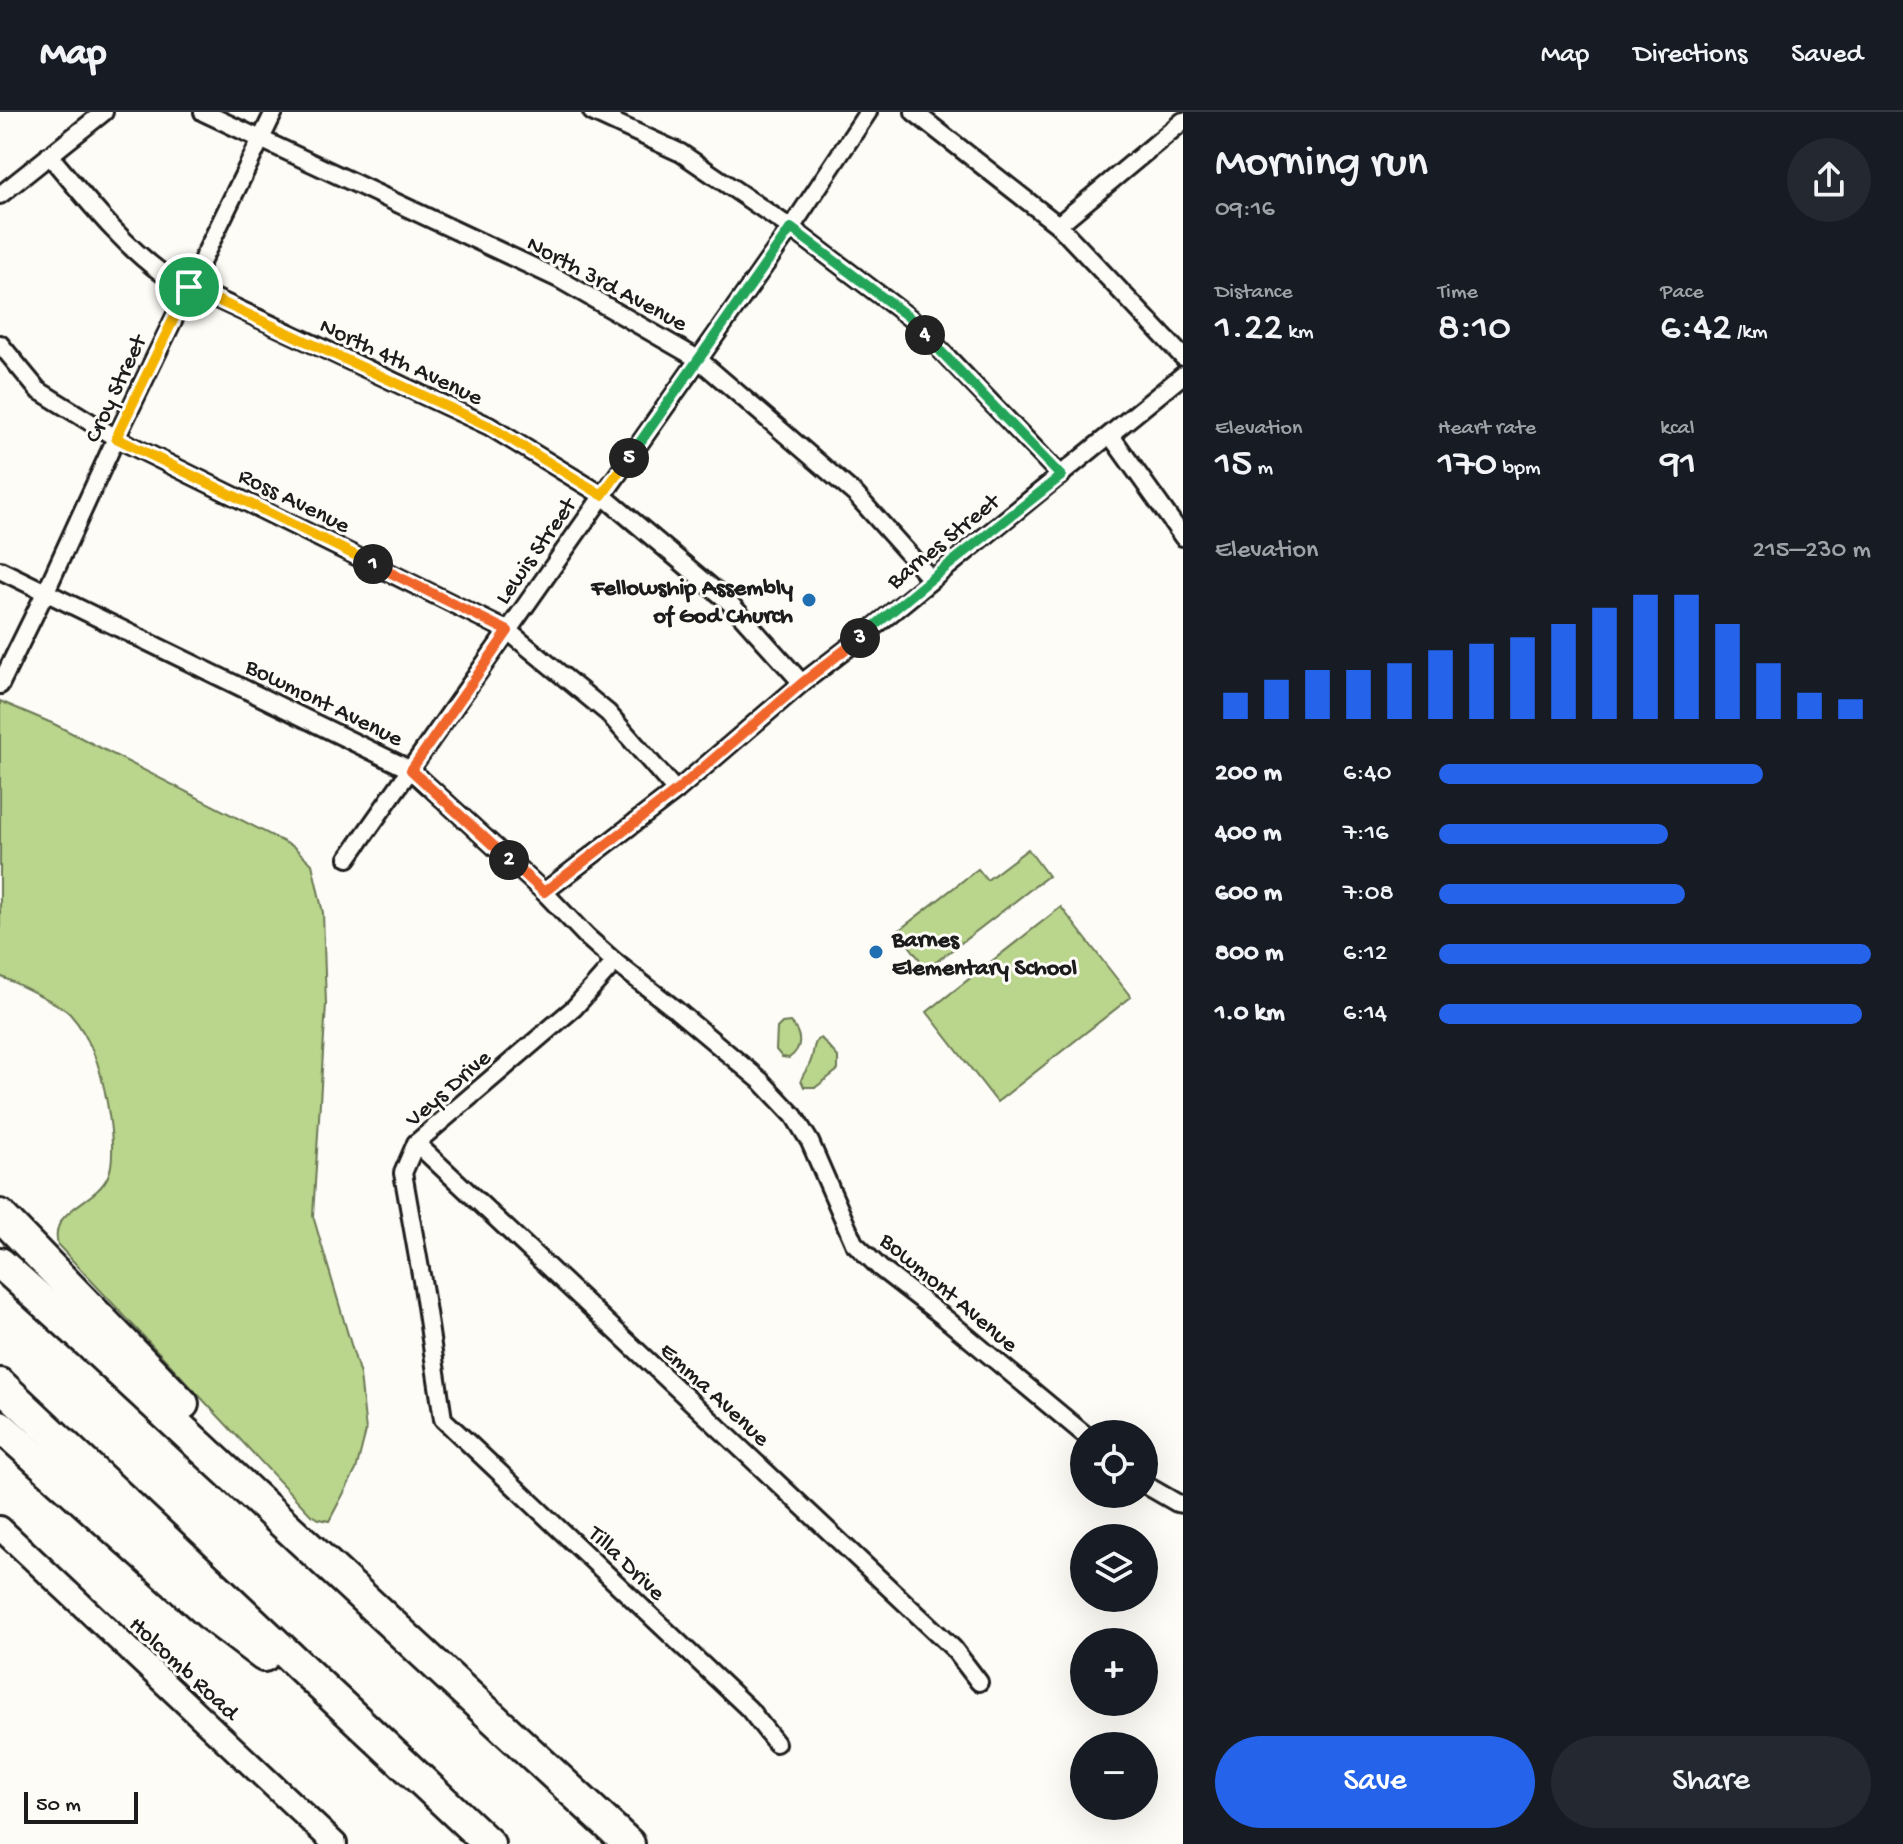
<!DOCTYPE html>
<html lang="en">
<head>
<meta charset="utf-8">
<style>
	:root { --surface:#171b24; --page:#242831; --text:#f1f3f6; --muted:#9ea1a6; --line:#363941; --accent:#2563eb }
	body { margin:0; font-family:"Gochi Hand",sans-serif; background:var(--page); color:var(--text); height:100vh; display:flex; flex-direction:column; font-size:30px; white-space:nowrap }
	* { box-sizing:border-box; margin:0 }
	p { font-size:26px; color:var(--muted) }
	.icon { flex:none; width:44px; height:44px; fill:none; stroke:currentColor; stroke-width:2; stroke-linecap:round; stroke-linejoin:round }
	.map { position:relative; flex:1; overflow:hidden }
	.drawer { display:flex; flex-direction:column; background:var(--surface); width:720px }
	.drawer>* { flex:none }
	.buttons { position:absolute; left:1070px; top:1308px; display:grid; gap:16px }
	.buttons a { display:grid; place-items:center; width:88px; height:88px; border-radius:50%; background:var(--surface); box-shadow:0 8px 32px #0002; font-size:40px }
	.scale { position:absolute; left:24px; bottom:20px; width:114px; box-sizing:border-box; padding-left:8px; border:4px solid #1c1c1c; border-top:0; font-size:22px; line-height:28px; white-space:nowrap; color:#1c1c1c; -webkit-text-stroke:6px #fdfcf7; paint-order:stroke }
	.pin { position:absolute; display:grid; place-items:center; width:68px; height:68px; color:#fff; margin:-34px; border:4px solid #fff; border-radius:50%; box-shadow:0 2px 8px #0007 }
	.km { position:absolute; width:40px; height:40px; margin:-20px; border-radius:50%; background:#222; color:#fff; font-size:22px; line-height:40px; text-align:center }
	.round { display:grid; place-items:center; flex:none; width:84px; height:84px; border-radius:42px; background:var(--page) }
	.head { display:flex; align-items:center; justify-content:space-between; height:136px; padding:0 32px }
	h1 { font-size:44px; font-weight:600; line-height:60px }
	.figures { display:grid; grid-template-columns:repeat(3,1fr); gap:12px; height:136px; padding:8px 32px }
	.figures div { display:grid; align-content:center }
	.figures b { font-size:40px; font-weight:600 }
	.figures small { font-size:22px; font-weight:400 }
	.figures p { font-size:22px }
	.chart { height:224px; padding:16px 32px }
	.chart p { display:flex; justify-content:space-between }
	.chart svg { width:100%; height:144px; margin-top:8px; stroke:var(--accent); stroke-width:6 }
	.button { display:flex; gap:16px; margin-top:auto; padding:16px 32px }
	.button a { flex:1; height:92px; border-radius:48px; background:var(--accent); color:#fff; font-size:32px; font-weight:600; line-height:92px; text-align:center }
	.button a+a { background:var(--page); color:var(--text) }
	ul { padding:0 32px; list-style:none; font-size:26px }
	li { display:grid; grid-template-columns:128px 96px 1fr; align-items:center; height:60px }
	li i { height:20px; border-radius:10px; background:var(--accent) }
	header { display:flex; align-items:center; gap:48px; box-sizing:border-box; height:112px; padding:0 40px; background:var(--surface); border-bottom:2px solid var(--line) }
	header strong { font-size:38px }
	nav { display:flex; gap:44px; margin-inline-start:auto; font-size:28px }
	main { display:flex; flex:1; min-height:0 }
	.map>svg:first-child { display:block }
	.green { fill:#bad58c; stroke:#6b7854; stroke-width:2 }
	.lines { fill:none; stroke-linecap:round; stroke-linejoin:round }
	.street-casing { stroke:#1c1c1c; stroke-width:22 }
	.secondary-casing { stroke:#1c1c1c; stroke-width:28 }
	.highway-casing { stroke:#1c1c1c; stroke-width:36 }
	.street { stroke:#fdfcf7; stroke-width:16 }
	.secondary { stroke:#fdfcf7; stroke-width:22 }
	.highway { stroke:#fdfcf7; stroke-width:30 }
	.split-1-casing { stroke:#fff; stroke-width:16 }
	.split-2-casing { stroke:#fff; stroke-width:16 }
	.split-3-casing { stroke:#fff; stroke-width:16 }
	.split-4-casing { stroke:#fff; stroke-width:16 }
	.split-5-casing { stroke:#fff; stroke-width:16 }
	.split-6-casing { stroke:#fff; stroke-width:16 }
	.split-1 { stroke:#f5b400; stroke-width:10 }
	.split-2 { stroke:#f0652b; stroke-width:10 }
	.split-3 { stroke:#f0652b; stroke-width:10 }
	.split-4 { stroke:#22a559; stroke-width:10 }
	.split-5 { stroke:#22a559; stroke-width:10 }
	.split-6 { stroke:#f5b400; stroke-width:10 }
	.poi-dot { fill:#1f6fb2; stroke:#fdfcf7; stroke-width:3 }
	.labels { text-anchor:middle; stroke-width:6; stroke-linejoin:round; paint-order:stroke }
	.street-label { font-size:24px; fill:#1c1c1c; stroke:#fdfcf7 }
	.poi-label { font-size:24px; font-weight:bold; fill:#1c1c1c; stroke:#fdfcf7; text-anchor:end }
</style>
</head>
<body>
<header>
<strong>Map</strong>
<nav><a>Map</a><a>Directions</a><a>Saved</a></nav>
</header>
<main>
<div class="map">
<svg width="1183" height="1732" viewBox="0 0 1183 1732">
	<rect width="100%" height="100%" fill="#fdfcf7"/>
	<filter id="ink" filterUnits="userSpaceOnUse"><feTurbulence type="fractalNoise" baseFrequency=".0125" numOctaves="2"/><feDisplacementMap in="SourceGraphic" scale="16" xChannelSelector="R" yChannelSelector="G"/><feConvolveMatrix kernelMatrix="1 2 1 2 8 2 1 2 1" color-interpolation-filters="sRGB"/></filter>
	<g filter="url(#ink)">
		<g class="green">
			<path d="M0 589 54 612 294 735 312 752 323 801 326 892 313 1104 360 1263 366 1319 356 1358 329 1409 319 1407 310 1402 58 1133C48 1097 96 1092 108 1064 119 1041 105 974 97 950 91 933 82 915 70 902 60 891 16 872 0 864Z"/>
			<polygon points="1028,737 1048,764 927,857 898,819 978,757 987,768"/>
			<polygon points="1061,795 1131,885 997,990 927,900"/>
			<path d="M790 910C802 922 803 936 789 946L782 945 776 938 777 916 782 911Z"/>
			<path d="M821 926 838 945V958L816 975H804L801 968C803 961 808 957 810 951 814 943 812 936 817 928Z"/>
		</g>
		<g class="lines">
			<g class="street-casing">
				<g id="street">
					<polyline points="203,0 559,167 698,247 856,383 931,467"/>
					<polyline points="592,0 681,41 791,116 910,206 1061,364"/>
					<polyline points="914,0 1058,113 1183,245"/>
					<path d="M49 43C85 85 118 129 163 162L489 314 602 383 729 490 802 571"/>
					<polyline points="0,83 104,0"/>
					<polyline points="1058,113 1183,9"/>
					<polyline points="0,232 38,278 116,326 508,519 608,601 676,679"/>
					<polyline points="1111,324 1183,425"/>
					<polyline points="0,458 411,658 544,780 587,825 615,850 574,896 416,1031 403,1061 423,1174 443,1307 749,1597 776,1631"/>
					<polyline points="0,573 46,479 116,326 274,0"/>
					<polyline points="348,746 791,116 868,0"/>
					<polyline points="544,780 676,679 802,571 853,532 1183,263"/>
					<polyline points="615,850 676,898 761,969 794,1004 810,1030 854,1131 880,1156 946,1207 1084,1322"/>
					<polyline points="416,1031 953,1536 979,1570"/>
					<polyline points="1144,1372 1177,1391 1183,1392"/>
				</g>
			</g>
			<g class="secondary-casing">
				<polyline id="secondary" points="0,1416 335,1732"/>
			</g>
			<g class="highway-casing">
				<g id="highway">
					<polyline points="0,1103 183,1292"/>
					<polyline points="0,1151 79,1222 629,1732"/>
					<polyline points="0,1272 489,1732"/>
					<polyline points="0,1314 214,1506 264,1544"/>
				</g>
			</g>
			<use href="#street" class="street"/>
			<use href="#secondary" class="secondary"/>
			<use href="#highway" class="highway"/>
		</g>
	</g>
	<g class="lines" filter="url(#ink)">
		<g class="split-1-casing">
			<polyline id="split-1" points="189,175 116,326 373,452"/>
		</g>
		<g class="split-2-casing">
			<polyline id="split-2" points="373,452 508,519 411,658 509,748"/>
		</g>
		<g class="split-3-casing">
			<polyline id="split-3" points="509,748 544,780 676,679 802,571 860,526"/>
		</g>
		<g class="split-4-casing">
			<polyline id="split-4" points="860,526 931,467 1061,364 925,223"/>
		</g>
		<g class="split-5-casing">
			<polyline id="split-5" points="629,346 791,116 910,206 925,223"/>
		</g>
		<g class="split-6-casing">
			<polyline id="split-6" points="189,175 489,314 602,383 629,346"/>
		</g>
		<use href="#split-1" class="split-1"/>
		<use href="#split-2" class="split-2"/>
		<use href="#split-3" class="split-3"/>
		<use href="#split-4" class="split-4"/>
		<use href="#split-5" class="split-5"/>
		<use href="#split-6" class="split-6"/>
	</g>
	<g class="poi-dot">
		<circle cx="809" cy="488" r="8"/>
		<circle cx="876" cy="840" r="8"/>
	</g>
	<g class="labels">
		<g class="street-label">
			<text transform="translate(608 170) rotate(28)" y="8">North 3rd Avenue</text>
			<text transform="translate(402 248) rotate(25)" y="8">North 4th Avenue</text>
			<text transform="translate(114 276) rotate(-65)" y="8">Croy Street</text>
			<text transform="translate(295 387) rotate(26)" y="8">Ross Avenue</text>
			<text transform="translate(942 428) rotate(-39)" y="8">Barnes Street</text>
			<text transform="translate(534 438) rotate(-55)" y="8">Lewis Street</text>
			<text transform="translate(325 589) rotate(26)" y="8">Bowmont Avenue</text>
			<text transform="translate(447 975) rotate(-41)" y="8">Veys Drive</text>
			<text transform="translate(950 1179) rotate(40)" y="8">Bowmont Avenue</text>
			<text transform="translate(716 1281) rotate(43)" y="8">Emma Avenue</text>
			<text transform="translate(628 1450) rotate(44)" y="8">Tilla Drive</text>
			<text transform="translate(185 1555) rotate(43)" y="8">Holcomb Road</text>
		</g>
		<g class="poi-label">
			<text x="793" y="482">Fellowship Assembly<tspan x="793" dy="28">of God Church</tspan></text>
			<text x="892" y="834" text-anchor="start">Barnes<tspan x="892" dy="28">Elementary School</tspan></text>
		</g>
	</g>
</svg>
<div class="buttons">
<a><svg class="icon" aria-label="locate" viewBox="0 0 24 24"><circle cx="12" cy="12" r="6"/><path d="M12 2v4M12 18v4M2 12h4M18 12h4"/></svg></a>
<a><svg class="icon" aria-label="layers" viewBox="0 0 24 24"><path d="M12 4l9 5-9 5-9-5zM3 14l9 5 9-5"/></svg></a>
<a>+</a>
<a>−</a>
</div>
<div class="scale">50 m</div>
<div class="pin" style="left:189px;top:175px;background:#1e9e55"><svg class="icon" aria-label="arrive" viewBox="0 0 24 24"><path d="M6 21V4h12l-3 4 3 4H6"/></svg></div>
<b class="km" style="left:373px;top:452px">1</b>
<b class="km" style="left:509px;top:748px">2</b>
<b class="km" style="left:860px;top:526px">3</b>
<b class="km" style="left:925px;top:223px">4</b>
<b class="km" style="left:629px;top:346px">5</b>
</div>
<section class="drawer">
<div class="head"><div><h1>Morning run</h1><p>09:16</p></div><a class="round"><svg class="icon" aria-label="share" viewBox="0 0 24 24"><path d="M12 15V3M7 8l5-5 5 5M5 13v7h14v-7"/></svg></a></div>
<div class="figures">
<div><p>Distance</p><b>1.22<small> km</small></b></div>
<div><p>Time</p><b>8:10</b></div>
<div><p>Pace</p><b>6:42<small> /km</small></b></div>
</div>
<div class="figures">
<div><p>Elevation</p><b>15<small> m</small></b></div>
<div><p>Heart rate</p><b>170<small> bpm</small></b></div>
<div><p>kcal</p><b>91</b></div>
</div>
<div class="chart"><p><span>Elevation</span>215–230 m</p>
<svg viewBox="0 0 160 44" preserveAspectRatio="none"><path d="M5 44V36M15 44V32M25 44V29M35 44V29M45 44V27M55 44V23M65 44V21M75 44V19M85 44V15M95 44V10M105 44V6M115 44V6M125 44V15M135 44V27M145 44V36M155 44V38"/></svg>
</div>
<ul>
<li><b>200 m</b>6:40<i style="width:75%"></i></li>
<li><b>400 m</b>7:16<i style="width:53%"></i></li>
<li><b>600 m</b>7:08<i style="width:57%"></i></li>
<li><b>800 m</b>6:12<i style="width:100%"></i></li>
<li><b>1.0 km</b>6:14<i style="width:98%"></i></li>
</ul>
<div class="button"><a>Save</a><a>Share</a></div>
</section>
</main>
</body>
</html>
